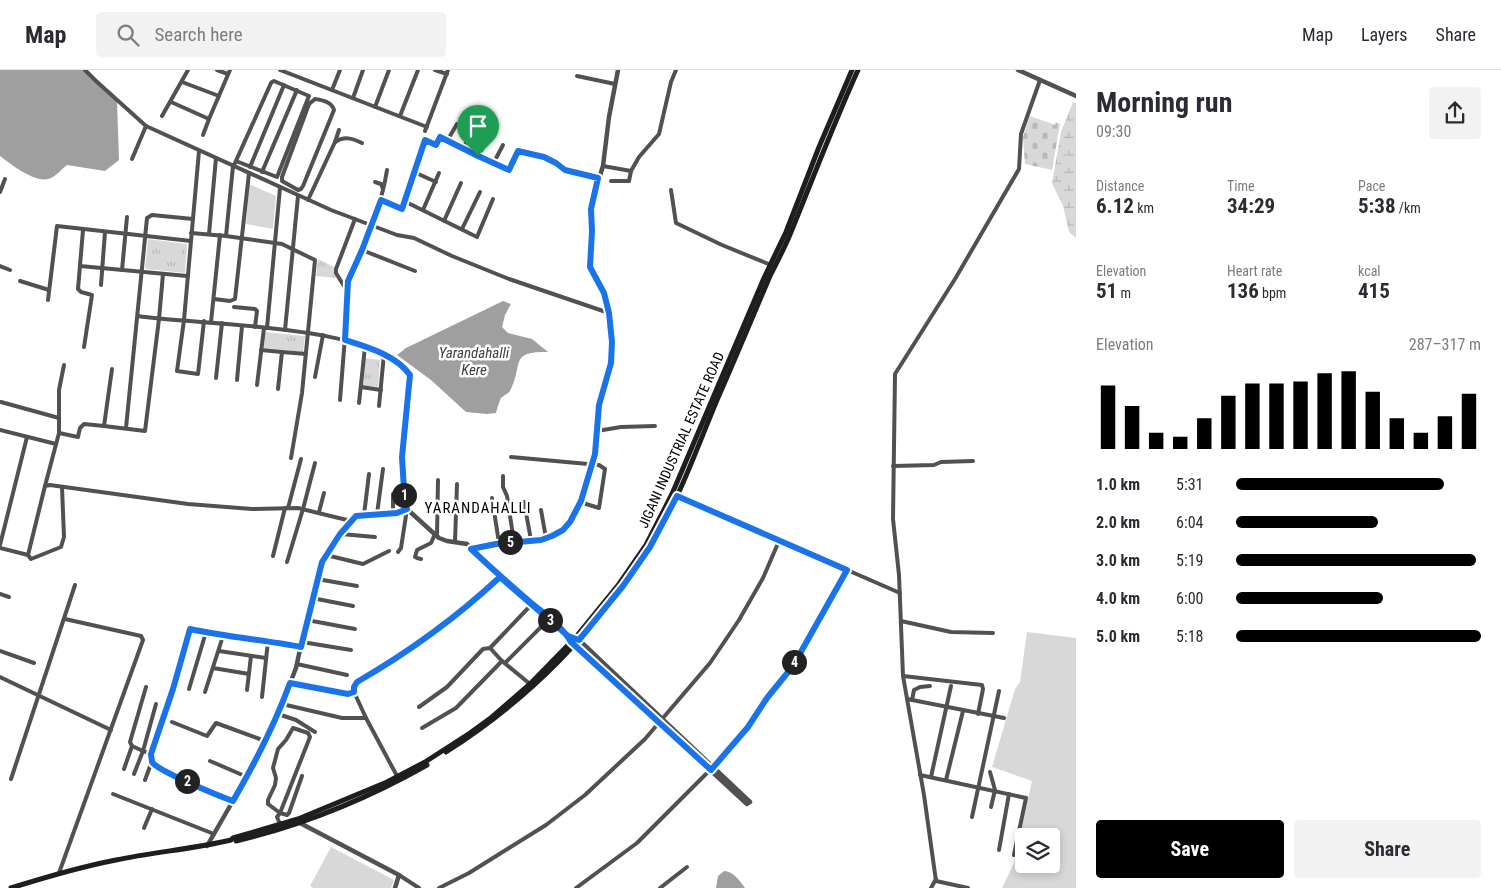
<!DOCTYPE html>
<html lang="en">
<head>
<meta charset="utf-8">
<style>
	:root { --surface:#fff; --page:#f2f2f3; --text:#2b2b33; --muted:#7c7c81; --line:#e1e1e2; --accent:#000 }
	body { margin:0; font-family:"Roboto Condensed",sans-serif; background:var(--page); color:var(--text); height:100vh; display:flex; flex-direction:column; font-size:19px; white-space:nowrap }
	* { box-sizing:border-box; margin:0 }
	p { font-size:16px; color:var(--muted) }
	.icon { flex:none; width:28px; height:28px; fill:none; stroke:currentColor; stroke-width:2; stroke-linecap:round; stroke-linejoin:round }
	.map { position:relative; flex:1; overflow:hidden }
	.drawer { display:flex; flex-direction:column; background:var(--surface); width:425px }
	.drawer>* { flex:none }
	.buttons { position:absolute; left:1015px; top:758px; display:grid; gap:10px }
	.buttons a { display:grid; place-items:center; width:45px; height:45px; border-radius:5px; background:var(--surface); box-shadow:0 2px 8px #0003; font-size:25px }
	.pin { position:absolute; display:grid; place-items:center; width:42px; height:42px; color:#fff; margin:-51px -21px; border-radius:50% 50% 50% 0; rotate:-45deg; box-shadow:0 0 5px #0007 }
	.pin .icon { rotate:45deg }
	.km { position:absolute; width:25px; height:25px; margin:-12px; border-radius:50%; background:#222; color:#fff; font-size:14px; line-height:25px; text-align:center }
	.round { display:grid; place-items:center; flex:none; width:52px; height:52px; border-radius:5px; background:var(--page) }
	.head { display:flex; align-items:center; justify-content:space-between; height:85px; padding:0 20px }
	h1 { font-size:28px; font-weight:700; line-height:38px }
	.metrics { display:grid; grid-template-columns:repeat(3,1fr); gap:8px; height:85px; padding:5px 20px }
	.metrics div { display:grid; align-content:center }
	.metrics b { font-size:21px; font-weight:700 }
	.metrics small { font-size:14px; font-weight:400 }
	.metrics p { font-size:14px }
	.chart { height:140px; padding:10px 20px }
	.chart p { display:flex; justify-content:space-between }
	.chart svg { width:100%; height:90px; margin-top:5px; stroke:var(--accent); stroke-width:6 }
	.cta { display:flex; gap:10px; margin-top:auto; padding:10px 20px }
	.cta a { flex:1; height:58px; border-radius:5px; background:var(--accent); color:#fff; font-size:20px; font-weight:700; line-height:58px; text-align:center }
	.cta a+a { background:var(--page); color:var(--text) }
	ul { padding:0 20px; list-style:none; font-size:16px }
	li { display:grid; grid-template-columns:80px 60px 1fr; align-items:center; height:38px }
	li i { height:12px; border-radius:6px; background:var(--accent) }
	header { display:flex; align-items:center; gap:30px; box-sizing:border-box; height:70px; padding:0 25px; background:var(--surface); border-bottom:1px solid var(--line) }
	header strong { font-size:24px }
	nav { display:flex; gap:28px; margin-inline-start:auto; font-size:18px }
	.search { width:350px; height:45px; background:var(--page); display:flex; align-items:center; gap:12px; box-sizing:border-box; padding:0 18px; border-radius:5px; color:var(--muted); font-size:19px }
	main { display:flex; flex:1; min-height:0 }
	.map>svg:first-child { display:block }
	.green { fill:#d8d8d8; fill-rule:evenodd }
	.wetland { fill:url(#wetland-marsh) }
	.cemetery { fill:url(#cemetery-stones) }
	.park { fill:url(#park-tufts) }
	.water { fill:#9f9f9f }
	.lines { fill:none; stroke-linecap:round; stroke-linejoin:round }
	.minor { stroke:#515151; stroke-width:4 }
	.tertiary { stroke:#515151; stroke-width:4.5 }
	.secondary { stroke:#1e1e1e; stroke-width:5 }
	.route-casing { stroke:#fff; stroke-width:10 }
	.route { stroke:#1a73e8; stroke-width:6 }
	.labels { text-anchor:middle; stroke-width:5; stroke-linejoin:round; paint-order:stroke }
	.street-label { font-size:14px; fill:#000; stroke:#fff }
	.water-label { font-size:15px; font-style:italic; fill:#404040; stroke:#fff }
	.neighbourhood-label { font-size:15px; letter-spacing:1px; fill:#000; stroke:#fff }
</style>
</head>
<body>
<header>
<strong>Map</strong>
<div class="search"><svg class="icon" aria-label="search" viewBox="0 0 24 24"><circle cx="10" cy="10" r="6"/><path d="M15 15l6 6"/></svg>Search here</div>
<nav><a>Map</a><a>Layers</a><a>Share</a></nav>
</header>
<main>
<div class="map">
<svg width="1076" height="818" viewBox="0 0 1076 818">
	<defs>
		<pattern id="wetland-marsh" width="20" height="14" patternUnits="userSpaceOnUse" patternTransform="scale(1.25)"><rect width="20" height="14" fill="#d8d8d8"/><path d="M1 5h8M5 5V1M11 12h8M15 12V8" fill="none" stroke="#b8b8b8"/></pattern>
		<pattern id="cemetery-stones" width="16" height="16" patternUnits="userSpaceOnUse" patternTransform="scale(1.25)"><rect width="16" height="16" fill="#d8d8d8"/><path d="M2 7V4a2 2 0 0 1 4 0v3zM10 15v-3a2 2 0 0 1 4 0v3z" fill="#b8b8b8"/></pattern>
		<pattern id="park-tufts" width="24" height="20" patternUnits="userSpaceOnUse" patternTransform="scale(1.25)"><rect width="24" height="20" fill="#d8d8d8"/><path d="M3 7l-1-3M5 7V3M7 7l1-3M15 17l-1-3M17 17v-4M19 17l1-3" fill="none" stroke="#b8b8b8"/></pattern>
	</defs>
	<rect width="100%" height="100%" fill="#fff"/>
	<g class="green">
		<polygon points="249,114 276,126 273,159 246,154"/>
		<path d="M1027 562 1076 568V818H1002L1014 793 1032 711 992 697 1015 619 1020 612ZM1024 766H1051V794H1024Z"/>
		<polygon points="331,777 394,810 391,818 313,818 310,816"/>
	</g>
	<polygon class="wetland" points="1073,32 1076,33 1076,168 1069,162 1063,136 1052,113 1061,62"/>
	<polygon class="cemetery" points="1030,46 1055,55 1056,52 1060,54 1052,100 1025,94 1023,67"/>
	<g class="park">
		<polygon points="148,169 187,174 185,203 145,199"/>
		<polygon points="318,189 334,197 336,208 316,206"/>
		<polygon points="265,262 305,266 303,282 264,278"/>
		<polygon points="365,288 380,290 378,317 363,316"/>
	</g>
	<g class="water">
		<path d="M0 0H85L117 31 119 90 105 101 67 95C62 99 57 105 51 108 36 115 11 94 0 86Z"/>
		<path d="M503 231 511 234 505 245 502 257 508 263 532 269 548 282C508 281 524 295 510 321 508 324 504 325 501 328 499 332 497 339 496 343L487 344 466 342 431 310 397 285 406 278Z"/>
		<path d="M724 801C733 801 740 811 745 818H716L718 806Z"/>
	</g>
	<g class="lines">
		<g class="minor">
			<polyline points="85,0 96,11 146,56 331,140 397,165 414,168 452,186 509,209 609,243"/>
			<polyline points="217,0 228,4"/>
			<polyline points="280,0 427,57"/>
			<polyline points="435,0 447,4"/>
			<polyline points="577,6 615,14"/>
			<polyline points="182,12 219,26"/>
			<polyline points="332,20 340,0"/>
			<polyline points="353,28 363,0"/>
			<path d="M315 29C323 30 332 32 334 40L303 116 301 119 298 120 282 111V107L309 34Z"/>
			<polyline points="171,32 209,49 203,65"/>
			<polyline points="375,37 389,0"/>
			<polyline points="162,46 188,0"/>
			<polyline points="400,46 418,0"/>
			<polyline points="209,49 230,0"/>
			<polyline points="425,61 448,0"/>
			<polyline points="447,71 457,54"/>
			<polyline points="335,72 339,60"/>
			<polyline points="463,79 472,61"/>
			<polyline points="199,81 184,250 177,301 198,304 204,251"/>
			<polyline points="478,86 488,68"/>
			<polyline points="132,89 146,56"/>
			<polyline points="493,94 503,75"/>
			<polyline points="603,96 631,101 639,87 659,64 671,12 676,0"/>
			<polyline points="250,97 284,15"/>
			<polyline points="262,102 297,20"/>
			<polyline points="414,102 436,112"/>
			<polyline points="611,111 629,111 631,101"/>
			<polyline points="375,112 381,114 383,119"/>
			<polyline points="671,120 676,153 722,175 771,195"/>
			<polyline points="0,122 5,109"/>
			<path d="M308 130 335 72C344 66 352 68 362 73"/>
			<polyline points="381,130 402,139 425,70 436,75 439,67 505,100 509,100 518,81 543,87 556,93 565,100 598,108"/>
			<polyline points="404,131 477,167 493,129"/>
			<polyline points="423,140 439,103"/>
			<polyline points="444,151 461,113"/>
			<polyline points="462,159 480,122"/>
			<polyline points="83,160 78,219 81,222 92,225 84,277"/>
			<polyline points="191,163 226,166 282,174 315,190 302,323 291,388"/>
			<polyline points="209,164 216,88"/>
			<polyline points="226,166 233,96 235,93 271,13 272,12 274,11 309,26 277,107 236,91"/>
			<polyline points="362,180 415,201"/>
			<polyline points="0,196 10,200"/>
			<polyline points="80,196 187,206"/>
			<polyline points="122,200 127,147"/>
			<polyline points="20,211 49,220"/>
			<polyline points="101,215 105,162"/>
			<polyline points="347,221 336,203 336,199 355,149"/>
			<polyline points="214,229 230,231 235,229 249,103"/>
			<polyline points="48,230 57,156 191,171"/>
			<polyline points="234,237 255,239 257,241 255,257"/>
			<path d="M138 246C200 256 373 252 410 305L402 387 405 436 407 439 401 478 398 482"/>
			<polyline points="211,252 220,165"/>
			<polyline points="267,258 280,118"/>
			<polyline points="285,260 298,126"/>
			<polyline points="261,280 282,282 278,319"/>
			<polyline points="282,282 306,284"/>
			<polyline points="112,299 104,356 145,361 159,249 163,204"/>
			<polyline points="315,307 323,265"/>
			<polyline points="216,308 222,253"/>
			<polyline points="237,310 242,256"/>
			<polyline points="257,315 264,258"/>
			<polyline points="361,317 381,320"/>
			<path d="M340 330 348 229C344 210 356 195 363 178 373 153 383 127 387 100"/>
			<polyline points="1,332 59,348"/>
			<polyline points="359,333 365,277"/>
			<polyline points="379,336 384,284"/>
			<polyline points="126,358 147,148 152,145 193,149"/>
			<polyline points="0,360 56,374"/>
			<polyline points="597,361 621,357 655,356"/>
			<polyline points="59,363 59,320 64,295"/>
			<polyline points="511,387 599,395 605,399 599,438 586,434 582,429"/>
			<polyline points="893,396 934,395 941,392 973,391"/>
			<polyline points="503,406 503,417 507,426 514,472"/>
			<polyline points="45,416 59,363 78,367 80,358 84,354 104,356"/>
			<polyline points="675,425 900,523"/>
			<polyline points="492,428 499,473"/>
			<polyline points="524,432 531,470"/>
			<polyline points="288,438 301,389"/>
			<polyline points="541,440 546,468"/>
			<polyline points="319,442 324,423"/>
			<polyline points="393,443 393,424"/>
			<polyline points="377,444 383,399"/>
			<polyline points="364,445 369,404"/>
			<polyline points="341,464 375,467"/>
			<polyline points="437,466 438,410"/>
			<polyline points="455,472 457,414"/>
			<polyline points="0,475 27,367"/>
			<polyline points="0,478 28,485 31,489 61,477 64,467 62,417"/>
			<polyline points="28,485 45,416 50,415 188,434 252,439 298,438 351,451"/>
			<polyline points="326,485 363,494 389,481"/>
			<polyline points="273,486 285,438"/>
			<polyline points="421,489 417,488 415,487 417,480 431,473 435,464"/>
			<polyline points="287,492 303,439 315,393"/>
			<polyline points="317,509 357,516"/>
			<polyline points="0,524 9,527"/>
			<polyline points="312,528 353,536"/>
			<polyline points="307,550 355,559"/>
			<polyline points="901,551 951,562 993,563"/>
			<polyline points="302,572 351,580"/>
			<polyline points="490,578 502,591 530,614"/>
			<polyline points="0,581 34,593"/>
			<polyline points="219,581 266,588"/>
			<polyline points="505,593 549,549"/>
			<polyline points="297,594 347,605"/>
			<polyline points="213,598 249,604"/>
			<polyline points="903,606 982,615 983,619 978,644"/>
			<polyline points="0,607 111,660"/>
			<polyline points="290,613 348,624 354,622"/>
			<polyline points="189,619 206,562"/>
			<polyline points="247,620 251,586"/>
			<polyline points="205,622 223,566"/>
			<polyline points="262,627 268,571"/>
			<polyline points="907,629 1004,648"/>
			<polyline points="912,630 914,620 920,617 930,616"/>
			<polyline points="282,634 342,648 366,648"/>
			<polyline points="419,637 447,617 483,579 490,578 532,534"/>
			<polyline points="278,644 296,650 315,662"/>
			<polyline points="172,652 207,666 216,653 265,671"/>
			<polyline points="422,658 456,638 502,591"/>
			<polyline points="151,684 143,681 156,634"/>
			<polyline points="210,691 247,707"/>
			<polyline points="124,699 132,676"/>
			<polyline points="990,702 995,720 991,737"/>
			<polyline points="134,704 143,681 132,676 130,672 146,617"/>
			<polyline points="920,705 1026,728 1014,785"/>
			<path d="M397 706 366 648 354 622V617L357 612C409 582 456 548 500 507"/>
			<polyline points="931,707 951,616"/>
			<polyline points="11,709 75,515"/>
			<polyline points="145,710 152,691"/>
			<polyline points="946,710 963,641"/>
			<polyline points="113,724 214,764"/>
			<path d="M233 731C220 726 158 701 152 692 151 689 151 686 151 684L173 619 190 559C227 567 264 570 301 577"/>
			<polyline points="972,747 999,621"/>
			<polyline points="280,754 277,747 280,743 268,734 268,730 275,715 276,708 273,698 278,679 286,670 293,658 308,663 310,667 280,743 287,745 289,743 302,706"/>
			<polyline points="144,758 152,739"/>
			<polyline points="999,780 1009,724"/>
			<polyline points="59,803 143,570 141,566 65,549"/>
			<polyline points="399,805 419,818"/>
			<polyline points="439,818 469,803 546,755 585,725 645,669 710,593 739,550 763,508 779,471"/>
			<polyline points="576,818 637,773 713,697 748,657 767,628 793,596 847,500"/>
			<polyline points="660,818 687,797"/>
			<polyline points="931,818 936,809"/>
			<polyline points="968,818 936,811 924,725 903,606 899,505 893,449 895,304 955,209 1019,99 1021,64 1040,10"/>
		</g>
		<g class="tertiary">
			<polyline points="1018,0 1076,26"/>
			<polyline points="471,479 496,474 541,470 552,466 563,460 570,452 581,431 595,384 599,335 611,293 612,272 609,243 604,223 590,197 592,161 591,150 594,125 603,96 609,47 618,0"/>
			<polygon points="568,566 579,570 750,732 747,734 571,572"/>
			<polyline points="299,750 300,753 399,805 395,818"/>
			<polyline points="207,776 253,696 282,634 296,598 304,561 322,492 341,464 356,446 397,443 407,439 439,468 447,471 467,474 500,507 568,566"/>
		</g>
		<g class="secondary">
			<path d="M446 682C531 628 594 562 649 478 678 433 696 380 717 330 735 289 752 248 770 206 777 192 785 177 791 162 813 108 834 53 858 0"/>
			<path d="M236 771C303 755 367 729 427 695"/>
			<path d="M11 818C46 807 80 797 116 790 154 782 193 779 231 770L233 768 298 749 387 712 425 692 470 663 492 647 530 614 575 568 619 514 646 475 672 424 764 208 786 162 819 77 852 0"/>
		</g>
	</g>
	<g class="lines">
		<g class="route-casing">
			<path id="route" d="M478 86 440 67 436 75 425 70 402 139 381 130 362 180 348 211 345 270C367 277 396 285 410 305L402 387 405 436 407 439 397 443 356 446 340 464 322 492 301 577C264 570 227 567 190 559L173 619 151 684C151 684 152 691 152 692 158 701 219 726 233 731 255 693 275 654 290 613L348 624 354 622V617L357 612C409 582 456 548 500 507L568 566 579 570 623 516 650 477 677 426 847 500 793 596 767 628 748 657 711 700 571 572C562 556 543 543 529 531 509 514 490 497 471 479L496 474 541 470 552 466 563 460 570 452 581 431 595 384 599 335 611 293 612 272 609 243 604 223 590 197 592 161 591 139 598 108 565 100 556 93 544 87 518 81 509 100 478 86"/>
		</g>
		<use href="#route" class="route"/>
	</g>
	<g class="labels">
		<g class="street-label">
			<text transform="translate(681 370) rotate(-66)" y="5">JIGANI INDUSTRIAL ESTATE ROAD</text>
		</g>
		<g class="water-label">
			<text x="474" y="288">Yarandahalli<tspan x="474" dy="17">Kere</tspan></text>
		</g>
		<g class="neighbourhood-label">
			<text x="478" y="443">YARANDAHALLI</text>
		</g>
	</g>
</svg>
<div class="buttons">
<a><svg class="icon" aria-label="layers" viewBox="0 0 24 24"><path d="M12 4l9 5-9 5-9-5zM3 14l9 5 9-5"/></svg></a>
</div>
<div class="pin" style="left:478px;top:86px;background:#1e9e55"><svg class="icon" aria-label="arrive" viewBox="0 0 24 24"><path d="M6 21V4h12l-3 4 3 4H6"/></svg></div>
<b class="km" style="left:404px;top:425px">1</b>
<b class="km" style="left:187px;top:711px">2</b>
<b class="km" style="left:550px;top:550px">3</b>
<b class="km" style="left:794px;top:592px">4</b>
<b class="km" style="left:510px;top:472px">5</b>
</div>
<section class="drawer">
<div class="head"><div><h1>Morning run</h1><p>09:30</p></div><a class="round"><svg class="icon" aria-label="share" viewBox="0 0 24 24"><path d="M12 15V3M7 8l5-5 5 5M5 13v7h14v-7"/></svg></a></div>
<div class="metrics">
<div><p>Distance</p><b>6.12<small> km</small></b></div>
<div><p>Time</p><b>34:29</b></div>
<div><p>Pace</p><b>5:38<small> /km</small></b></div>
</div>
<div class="metrics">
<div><p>Elevation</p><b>51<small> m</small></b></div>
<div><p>Heart rate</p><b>136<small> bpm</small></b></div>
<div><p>kcal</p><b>415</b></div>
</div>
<div class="chart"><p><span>Elevation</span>287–317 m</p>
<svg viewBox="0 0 160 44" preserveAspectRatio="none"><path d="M5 44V13M15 44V23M25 44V36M35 44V38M45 44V29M55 44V18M65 44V12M75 44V12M85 44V11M95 44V7M105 44V6M115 44V16M125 44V29M135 44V36M145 44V28M155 44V17"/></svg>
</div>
<ul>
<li><b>1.0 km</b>5:31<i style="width:85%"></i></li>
<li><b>2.0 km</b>6:04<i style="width:58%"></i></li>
<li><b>3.0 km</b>5:19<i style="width:98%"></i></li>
<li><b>4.0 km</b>6:00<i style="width:60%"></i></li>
<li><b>5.0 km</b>5:18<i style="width:100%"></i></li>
</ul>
<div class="cta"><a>Save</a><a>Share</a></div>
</section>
</main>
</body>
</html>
